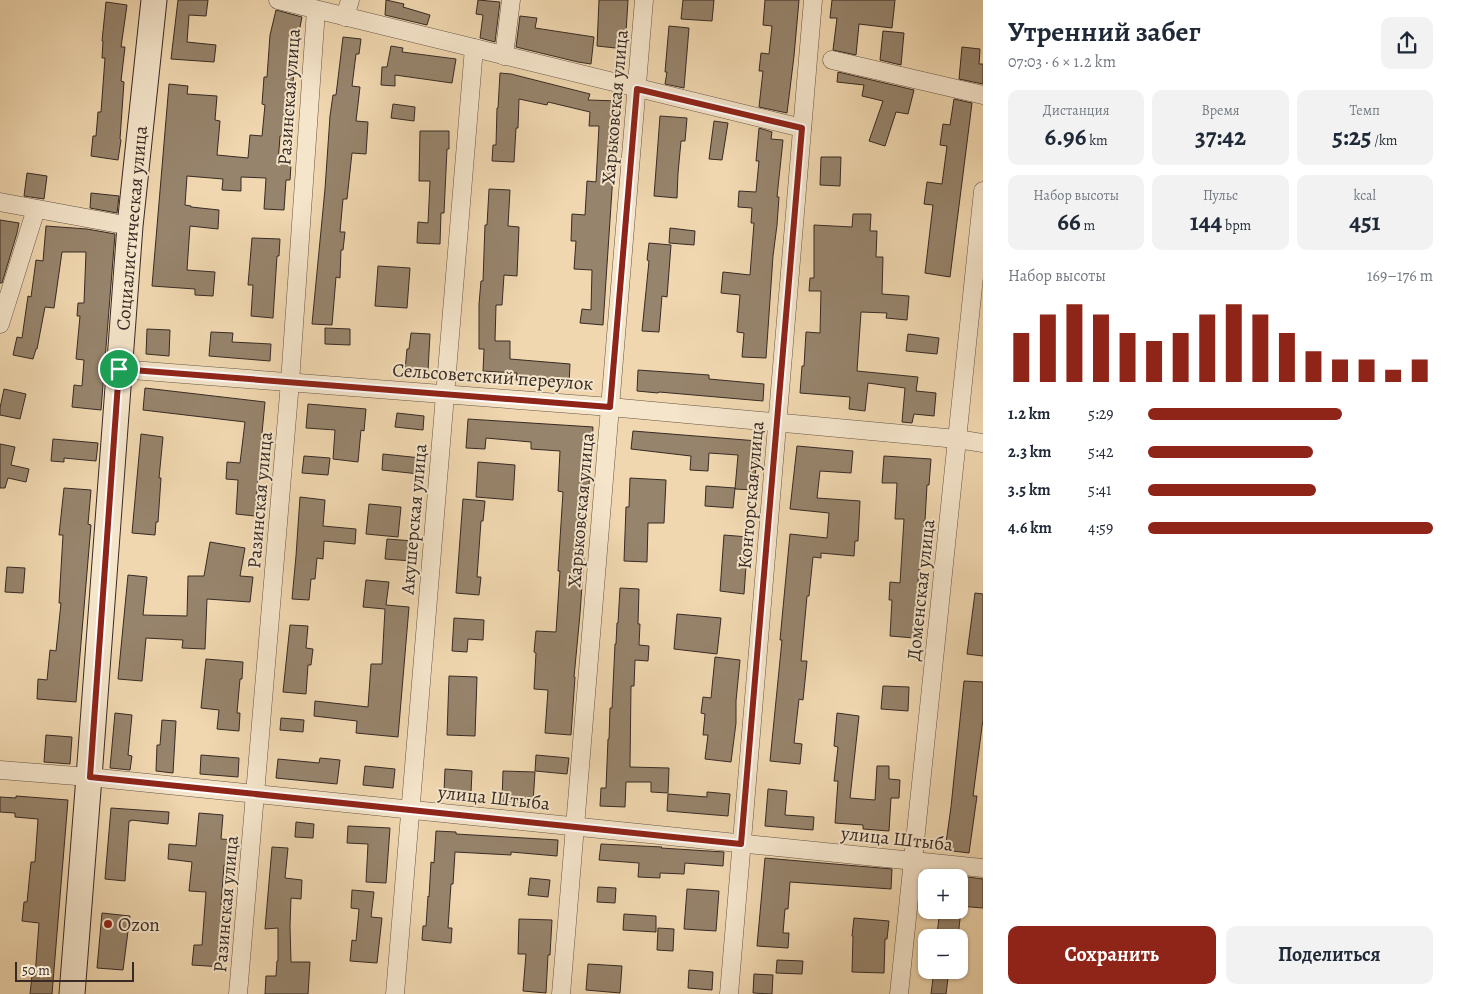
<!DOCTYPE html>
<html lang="ru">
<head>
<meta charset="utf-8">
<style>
	:root { --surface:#fff; --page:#f2f2f3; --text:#1f2937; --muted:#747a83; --accent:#8f2418 }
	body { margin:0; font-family:Alegreya,serif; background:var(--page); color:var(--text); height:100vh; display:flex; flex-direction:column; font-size:19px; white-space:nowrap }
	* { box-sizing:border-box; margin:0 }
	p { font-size:16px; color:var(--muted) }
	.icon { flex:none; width:28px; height:28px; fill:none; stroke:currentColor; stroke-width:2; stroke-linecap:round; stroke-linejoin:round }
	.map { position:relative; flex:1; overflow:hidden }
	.drawer { display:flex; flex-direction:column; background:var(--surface); width:475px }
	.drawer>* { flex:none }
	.buttons { position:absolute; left:918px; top:869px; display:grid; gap:10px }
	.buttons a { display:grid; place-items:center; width:50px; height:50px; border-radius:10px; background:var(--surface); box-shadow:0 1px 4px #0004; font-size:25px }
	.scale { position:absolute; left:15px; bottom:12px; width:119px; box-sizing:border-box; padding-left:5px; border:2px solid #372a24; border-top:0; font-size:14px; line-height:18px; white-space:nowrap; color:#372a24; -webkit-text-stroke:4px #f5e5cb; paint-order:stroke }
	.pin { position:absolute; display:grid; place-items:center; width:42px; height:42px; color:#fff; margin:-21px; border:2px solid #fff; border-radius:50%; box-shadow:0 1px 5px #0007 }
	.round { display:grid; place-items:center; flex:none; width:52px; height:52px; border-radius:10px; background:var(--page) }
	.overview { display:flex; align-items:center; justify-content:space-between; height:85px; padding:0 25px }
	h1 { font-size:28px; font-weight:700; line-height:38px }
	.figures { display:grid; grid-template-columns:repeat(3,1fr); gap:8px; height:85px; padding:5px 25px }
	.figures div { display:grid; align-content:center; border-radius:10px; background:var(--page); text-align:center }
	.figures b { font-size:25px; font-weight:700 }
	.figures small { font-size:14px; font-weight:400 }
	.figures p { font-size:14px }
	.chart { height:140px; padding:10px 25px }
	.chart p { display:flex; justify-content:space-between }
	.chart svg { width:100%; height:90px; margin-top:5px; stroke:var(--accent); stroke-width:6 }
	.action { display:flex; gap:10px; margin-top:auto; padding:10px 25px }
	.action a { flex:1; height:58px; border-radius:10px; background:var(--accent); color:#fff; font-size:20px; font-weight:700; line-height:58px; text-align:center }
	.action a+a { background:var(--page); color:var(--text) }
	ul { padding:0 25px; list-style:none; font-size:16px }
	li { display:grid; grid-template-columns:80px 60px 1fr; align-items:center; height:38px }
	li i { height:12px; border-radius:6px; background:var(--accent) }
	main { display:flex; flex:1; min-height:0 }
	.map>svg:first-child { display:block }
	.building { fill:#97846c; stroke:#372a24 }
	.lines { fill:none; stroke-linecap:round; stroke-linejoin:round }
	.street-casing { stroke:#655547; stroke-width:19 }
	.secondary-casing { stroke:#372a24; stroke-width:27 }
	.street { stroke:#f5e5cb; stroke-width:18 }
	.secondary { stroke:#f5e5cb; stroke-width:25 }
	.route-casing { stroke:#fff; stroke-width:10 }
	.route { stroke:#8f2418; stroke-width:6 }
	.poi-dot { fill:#8f2418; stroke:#f5e5cb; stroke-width:2 }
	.labels { text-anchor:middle; stroke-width:4; stroke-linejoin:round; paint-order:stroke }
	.street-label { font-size:19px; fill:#372a24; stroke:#f5e5cb }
	.poi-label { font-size:19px; fill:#372a24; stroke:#f5e5cb; text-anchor:start }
</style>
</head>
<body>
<main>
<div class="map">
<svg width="983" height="994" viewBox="0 0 983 994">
	<rect width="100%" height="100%" fill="#f0d7af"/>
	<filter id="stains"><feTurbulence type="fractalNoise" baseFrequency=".004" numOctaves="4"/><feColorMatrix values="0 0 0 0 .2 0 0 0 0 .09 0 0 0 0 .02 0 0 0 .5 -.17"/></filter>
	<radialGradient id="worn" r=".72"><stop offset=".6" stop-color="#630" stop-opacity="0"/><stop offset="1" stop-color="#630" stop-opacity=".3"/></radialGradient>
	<g class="building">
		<polygon points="178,0 208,0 206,16 189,15 187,42 216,45 214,62 171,59"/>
		<polygon points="386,0 404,4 403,7 430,15 427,25 385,15"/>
		<polygon points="478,0 500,2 495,42 480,38 483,15 476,14"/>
		<polygon points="599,0 628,0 625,49 597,46"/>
		<polygon points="683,0 714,0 712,21 681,19"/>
		<polygon points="765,0 799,0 794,56 787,113 759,107 763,71 759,71 761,53 769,54 772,26 763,25"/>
		<polygon points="832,0 895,0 892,28 859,24 856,55 833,50 837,18 830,18"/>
		<polygon points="106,2 127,5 121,47 125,47 121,81 124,82 120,139 121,140 118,160 91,156 93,136 96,136 98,112 101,112 105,58 102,58 103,41 102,41"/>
		<polygon points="276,10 302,17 298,37 300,37 298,57 295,57 290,120 291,121 290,136 280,136 278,163 291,164 290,180 286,180 284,210 264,209 266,178 241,177 241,191 222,190 223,179 187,176 185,205 191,206 191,207 219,210 218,229 190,226 187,270 215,272 213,296 195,295 195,289 152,286 169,84 188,86 187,94 217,96 215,120 220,121 217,155 248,158 250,135 262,136 265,105 262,104 264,77 267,77 270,35"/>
		<polygon points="520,16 537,18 535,28 594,37 591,64 578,62 516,47"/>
		<polygon points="669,26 689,28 684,88 665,84 667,72 665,72"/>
		<polygon points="883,31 904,33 901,65 880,60"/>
		<polygon points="343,37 361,39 359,54 356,54 352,86 360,87 356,121 368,122 366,154 352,153 347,199 343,199 340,232 345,232 343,250 341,250 340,278 336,277 332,325 312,324 325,189 330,116 333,95 336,95"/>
		<polygon points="391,46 403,48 402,52 456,59 452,83 395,75 395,86 381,85 382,67 387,67"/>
		<polygon points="962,47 980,49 979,64 983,64 983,84 959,79"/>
		<polygon points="838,72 914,90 908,114 896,112 885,146 869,141 883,101 862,96 864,85 837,82"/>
		<polygon points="500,73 511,74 590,94 588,100 620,101 619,127 617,127 614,160 603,325 580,323 582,309 591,310 592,270 574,269 576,241 571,241 572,214 585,215 587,181 596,182 599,126 589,126 590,112 548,102 547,105 519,99 518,128 516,128 514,162 492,161 493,145 496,145 497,108 498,108"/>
		<polygon points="954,99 972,103 950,277 925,273 933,205 924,204 927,182 942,184 947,146 940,145 943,124 950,125"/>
		<polygon points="393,104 415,107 414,121 391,118"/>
		<polygon points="660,116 687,118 685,141 681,141 678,173 677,198 654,196"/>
		<polygon points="714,121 728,123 722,160 709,159"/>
		<polygon points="759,128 772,132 771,139 783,140 777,197 779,197 777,225 773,256 766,358 742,357 744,333 737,332 740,295 721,293 723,272 750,275 754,223 751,223 752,208 738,207 739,191 756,192 759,161 756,161"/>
		<polygon points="420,131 449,131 449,149 447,149 444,213 441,213 440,244 417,243 418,222 428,223 430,181 419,181"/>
		<polygon points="821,157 841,157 840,186 820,185"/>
		<polygon points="27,173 47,176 44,199 24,196"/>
		<polygon points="489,189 510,190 508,226 519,227 517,276 504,275 502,305 496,305 495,341 510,341 510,359 570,364 569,385 516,380 517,373 483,371 484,349 479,349 479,304 481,281 483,281 485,225 487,225"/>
		<polygon points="91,193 119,196 117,213 90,208"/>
		<polygon points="853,214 871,214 870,231 877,231 876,257 883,257 882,294 909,296 907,320 886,318 887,313 861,312 857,371 918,377 916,391 936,393 934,416 914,414 912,423 902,422 905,388 868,383 865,411 849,409 850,397 800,393 802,366 804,366 806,332 820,333 821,291 809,291 810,278 814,278 814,225 852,227"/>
		<polygon points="0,220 19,223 17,233 2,283 0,283"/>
		<polygon points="46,226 87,229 115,234 101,410 72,407 74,385 82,386 84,360 76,359 80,316 77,316 78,303 84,303 86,252 62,252 54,308 45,307 37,349 36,349 33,359 13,355 17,337 22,338 28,296 31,297 36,260 43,261"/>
		<polygon points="670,228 695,231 694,245 669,243"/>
		<polygon points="252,238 280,239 279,256 277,256 273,318 251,316 253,285 248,285"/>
		<polygon points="649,243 671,245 667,297 662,296 659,332 642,331 649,261 647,260"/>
		<polygon points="378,266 410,268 407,308 375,306"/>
		<polygon points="325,328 350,329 350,345 325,344"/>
		<polygon points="147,329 170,330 169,356 146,354"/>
		<polygon points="211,332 233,333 232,342 271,344 270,361 209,356"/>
		<polygon points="411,333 430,334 428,371 405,370 407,349 409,349"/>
		<polygon points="908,334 939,338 937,354 906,351"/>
		<polygon points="638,370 709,375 709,379 764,384 763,401 659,392 658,393 637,391"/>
		<polygon points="145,388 265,402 262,433 264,434 263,451 261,451 260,480 258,480 255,516 236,514 238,480 226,479 227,462 240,463 245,422 143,410"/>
		<polygon points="4,389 26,394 20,419 0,415 0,408"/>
		<polygon points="308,404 366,409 364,431 361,430 358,462 333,459 335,430 306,428"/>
		<polygon points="397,413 424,416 423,430 395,427"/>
		<polygon points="468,419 593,427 580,614 574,677 575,677 571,735 545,733 548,690 534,689 536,653 534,652 536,631 556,632 560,571 558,571 563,492 558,491 560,451 531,449 531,442 486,438 485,449 466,448"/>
		<polygon points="633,431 758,441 754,490 735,489 738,455 709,453 708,471 690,470 691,456 631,449"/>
		<polygon points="141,434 163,437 159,478 161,478 158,522 156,522 155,535 132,533"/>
		<polygon points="53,439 98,443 96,461 64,458 64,462 51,461"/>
		<polygon points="0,444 15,447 11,465 29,469 26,482 8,478 5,488 0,488"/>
		<polygon points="797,446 853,451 851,473 820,471 817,498 860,501 858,541 855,541 854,556 821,553 821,558 813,557 809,596 807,596 801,661 807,661 803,700 799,699 794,743 802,744 800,764 770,761 782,640 780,640 790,534 827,538 829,513 790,509"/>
		<polygon points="383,454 421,458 419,474 382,470"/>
		<polygon points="304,456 330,458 328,475 302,473"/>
		<polygon points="884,456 931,459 929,485 927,485 925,521 924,520 921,569 919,569 914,638 890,636 892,600 889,600 890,582 900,583 904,519 895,519 897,483 882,483"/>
		<polygon points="478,462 515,465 513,500 476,497"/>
		<polygon points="630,478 666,480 664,523 648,523 647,562 624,561 626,507 629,507"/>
		<polygon points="706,486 735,488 733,508 705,506"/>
		<polygon points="64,488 91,490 88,524 91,525 76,702 37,699 38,679 47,680 50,650 56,651 61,603 59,603 63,535 59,535"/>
		<polygon points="300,497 325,500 323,526 356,529 355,544 324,541 323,559 317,558 315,579 311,579 309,600 292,599 296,556"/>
		<polygon points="463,499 485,501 483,521 481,521 477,577 481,577 479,595 456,593"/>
		<polygon points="369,504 401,507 398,537 366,534"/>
		<polygon points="724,535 748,537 744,594 720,591"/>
		<polygon points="387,539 414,541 412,561 385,559"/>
		<polygon points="210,542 245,548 240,576 253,577 250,602 207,599 205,649 182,648 183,640 146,638 142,681 118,679 128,575 147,577 143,615 187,616 188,576 204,576"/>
		<polygon points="7,567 25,568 23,593 5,592"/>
		<polygon points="366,580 389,582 386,605 409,607 398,737 356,733 357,721 314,716 315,701 368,707 371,664 382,664 385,609 363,607"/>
		<polygon points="620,588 639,589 638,624 640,624 639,645 649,646 648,661 635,660 634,686 631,686 630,767 669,768 668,793 651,792 651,782 626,782 625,807 600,806 601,788 606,788 608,739 609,739 610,708 612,708 615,644 616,644 617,623 618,623"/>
		<polygon points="975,593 983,594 983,656 967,654"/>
		<polygon points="677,614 721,618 717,654 674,649"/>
		<polygon points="454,618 484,620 483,640 468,639 467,652 452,651"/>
		<polygon points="290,625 308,626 306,648 313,649 311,665 308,665 306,694 283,692"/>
		<polygon points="715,657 740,660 736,701 736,723 731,762 705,759 708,735 703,735 705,714 701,713 703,697 711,698"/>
		<polygon points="206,659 243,662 242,679 240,679 237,713 240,713 239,731 217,729 219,710 201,708"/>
		<polygon points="449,676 477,677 475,736 447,735"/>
		<polygon points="964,681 983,682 983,719 973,796 977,796 969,853 945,850 951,807"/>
		<polygon points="883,686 909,687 908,711 881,709"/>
		<polygon points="115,713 132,715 128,755 132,756 130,770 110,768"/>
		<polygon points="837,713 859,716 850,798 875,800 877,766 889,766 889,779 900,780 899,798 891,798 889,831 863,829 863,825 835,823 838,781 834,781 838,747 834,746"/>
		<polygon points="281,718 304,720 303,732 280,730"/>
		<polygon points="162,720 176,721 173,773 156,771 157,745 160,745"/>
		<polygon points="46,735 72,737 70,764 44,762"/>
		<polygon points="201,755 239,758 238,777 200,774"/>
		<polygon points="536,755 569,758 567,774 535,771"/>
		<polygon points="320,758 340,760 337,784 276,778 278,759 319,763"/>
		<polygon points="365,766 395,769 393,788 363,785"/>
		<polygon points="445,769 472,771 471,793 444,792"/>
		<polygon points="503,771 535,772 533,803 502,801"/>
		<polygon points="768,789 787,791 785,815 814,817 813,830 765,826"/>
		<polygon points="707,792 730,794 728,816 667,811 668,794 707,797"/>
		<polygon points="16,796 68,800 52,994 30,994 32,976 35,976 39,923 22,921 24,902 27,902 31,862 35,862 38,819 15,817 15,813 0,812 0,797 16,798"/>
		<polygon points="111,808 169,812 168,824 131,820 131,821 129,821 125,881 105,879"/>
		<polygon points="199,813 223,815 221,839 234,840 231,866 224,865 221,905 228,906 222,967 192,965 194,945 202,945 206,892 189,891 192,862 168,859 169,844 196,846"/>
		<polygon points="296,822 314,824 313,838 295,837"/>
		<polygon points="348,826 390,828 386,883 366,882 368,844 347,843"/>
		<polygon points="436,831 456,832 456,834 558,840 557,856 511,852 511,855 455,852 453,884 451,884 448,928 452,928 451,943 422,940 423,926 426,926 428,896 429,897 431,862 434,863"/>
		<polygon points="601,844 662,847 661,848 724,852 723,866 685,863 684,874 660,873 660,878 638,877 639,863 599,860"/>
		<polygon points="272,847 288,848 285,878 302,880 301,899 291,898 290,926 291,962 310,962 308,994 265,994 266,976 276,976 277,961 278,961 278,928 265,929"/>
		<polygon points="765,858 892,869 891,889 790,882 788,909 785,909 783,933 789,933 788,948 757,946"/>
		<polygon points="959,876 983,879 983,908 959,906"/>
		<polygon points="530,878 550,880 548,897 528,895"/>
		<polygon points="598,887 616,888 615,903 597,902"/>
		<polygon points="687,889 719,891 716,931 684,929"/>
		<polygon points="352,890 374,892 371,917 382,918 377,963 350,961 352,940 356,941 359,909 351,908"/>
		<polygon points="940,910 961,910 958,937 937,934"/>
		<polygon points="102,913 130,916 123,970 97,968"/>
		<polygon points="624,914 656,916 656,932 623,930"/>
		<polygon points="854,918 889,921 887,939 885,939 884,973 852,972 853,936 852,936"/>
		<polygon points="519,919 552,920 550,955 548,955 546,993 523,991 526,954 518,954"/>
		<polygon points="658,928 674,929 673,951 657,950"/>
		<polygon points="777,960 803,961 802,974 776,973"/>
		<polygon points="588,964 622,966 620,993 586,990"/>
		<polygon points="689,970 713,972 712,990 688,988"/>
		<polygon points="934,970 949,970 946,994 931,994"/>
		<polygon points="754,974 773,975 772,994 753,993"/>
	</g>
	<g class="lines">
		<g class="street-casing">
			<g id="street">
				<polyline points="278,0 802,128"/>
				<polyline points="345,17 350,0"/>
				<polyline points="504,56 511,0"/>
				<polyline points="832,60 983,95"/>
				<polyline points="0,202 130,226"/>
				<polyline points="0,324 36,209"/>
				<polyline points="119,369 610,407 957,439 983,443"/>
				<polyline points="0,770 89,777 983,868"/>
				<polyline points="238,994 290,382 316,10"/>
				<polyline points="395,994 474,48"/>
				<polyline points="561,994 644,0"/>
				<polyline points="729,994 813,0"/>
				<polyline points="899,994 983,191"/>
			</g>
		</g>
		<g class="secondary-casing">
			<polyline id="secondary" points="72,994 89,777 130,226 154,0"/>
		</g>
		<use href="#street" class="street"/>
		<use href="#secondary" class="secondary"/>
	</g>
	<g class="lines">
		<g class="route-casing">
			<polygon id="route" points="637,89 802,128 741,844 90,777 119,369 610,407"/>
		</g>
		<use href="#route" class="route"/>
	</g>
	<circle class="poi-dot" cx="108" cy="924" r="5"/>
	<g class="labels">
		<g class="street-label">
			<text transform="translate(288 97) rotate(-86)" y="7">Разинская улица</text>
			<text transform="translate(614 107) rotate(-85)" y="7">Харьковская улица</text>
			<text transform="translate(131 228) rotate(-85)" y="7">Социалистическая улица</text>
			<text transform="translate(493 376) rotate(4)" y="7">Сельсоветский переулок</text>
			<text transform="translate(750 495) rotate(-85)" y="7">Конторская улица</text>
			<text transform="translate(259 500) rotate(-85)" y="7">Разинская улица</text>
			<text transform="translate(580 510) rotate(-85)" y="7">Харьковская улица</text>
			<text transform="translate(413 519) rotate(-85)" y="7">Акушерская улица</text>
			<text transform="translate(920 590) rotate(-84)" y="7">Доменская улица</text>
			<text transform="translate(494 797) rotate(6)" y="7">улица Штыба</text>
			<text transform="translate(897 838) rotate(6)" y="7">улица Штыба</text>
			<text transform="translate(225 904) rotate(-85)" y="7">Разинская улица</text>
		</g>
		<g class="poi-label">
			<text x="118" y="931">Ozon</text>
		</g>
	</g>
	<rect width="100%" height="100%" filter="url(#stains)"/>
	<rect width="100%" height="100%" fill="url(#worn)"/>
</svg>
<div class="buttons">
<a>+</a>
<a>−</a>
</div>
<div class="scale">50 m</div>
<div class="pin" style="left:119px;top:369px;background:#1e9e55"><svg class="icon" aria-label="arrive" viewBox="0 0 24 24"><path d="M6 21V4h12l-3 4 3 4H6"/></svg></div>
</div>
<section class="drawer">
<div class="overview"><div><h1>Утренний забег</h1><p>07:03 · 6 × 1.2 km</p></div><a class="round"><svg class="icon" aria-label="share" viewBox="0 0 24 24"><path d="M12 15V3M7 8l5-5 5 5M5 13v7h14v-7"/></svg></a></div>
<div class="figures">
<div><p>Дистанция</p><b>6.96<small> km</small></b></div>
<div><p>Время</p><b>37:42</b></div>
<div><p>Темп</p><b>5:25<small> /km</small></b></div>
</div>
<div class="figures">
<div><p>Набор высоты</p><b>66<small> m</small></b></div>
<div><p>Пульс</p><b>144<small> bpm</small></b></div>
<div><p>kcal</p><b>451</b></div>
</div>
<div class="chart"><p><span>Набор высоты</span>169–176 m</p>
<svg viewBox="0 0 160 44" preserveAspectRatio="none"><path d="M5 44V20M15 44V11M25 44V6M35 44V11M45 44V20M55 44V24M65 44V20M75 44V11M85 44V6M95 44V11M105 44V20M115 44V29M125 44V33M135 44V33M145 44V38M155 44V33"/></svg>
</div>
<ul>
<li><b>1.2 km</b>5:29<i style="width:68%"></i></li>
<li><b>2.3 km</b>5:42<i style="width:58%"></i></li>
<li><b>3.5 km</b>5:41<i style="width:59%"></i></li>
<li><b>4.6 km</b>4:59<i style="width:100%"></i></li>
</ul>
<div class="action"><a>Сохранить</a><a>Поделиться</a></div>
</section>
</main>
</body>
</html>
